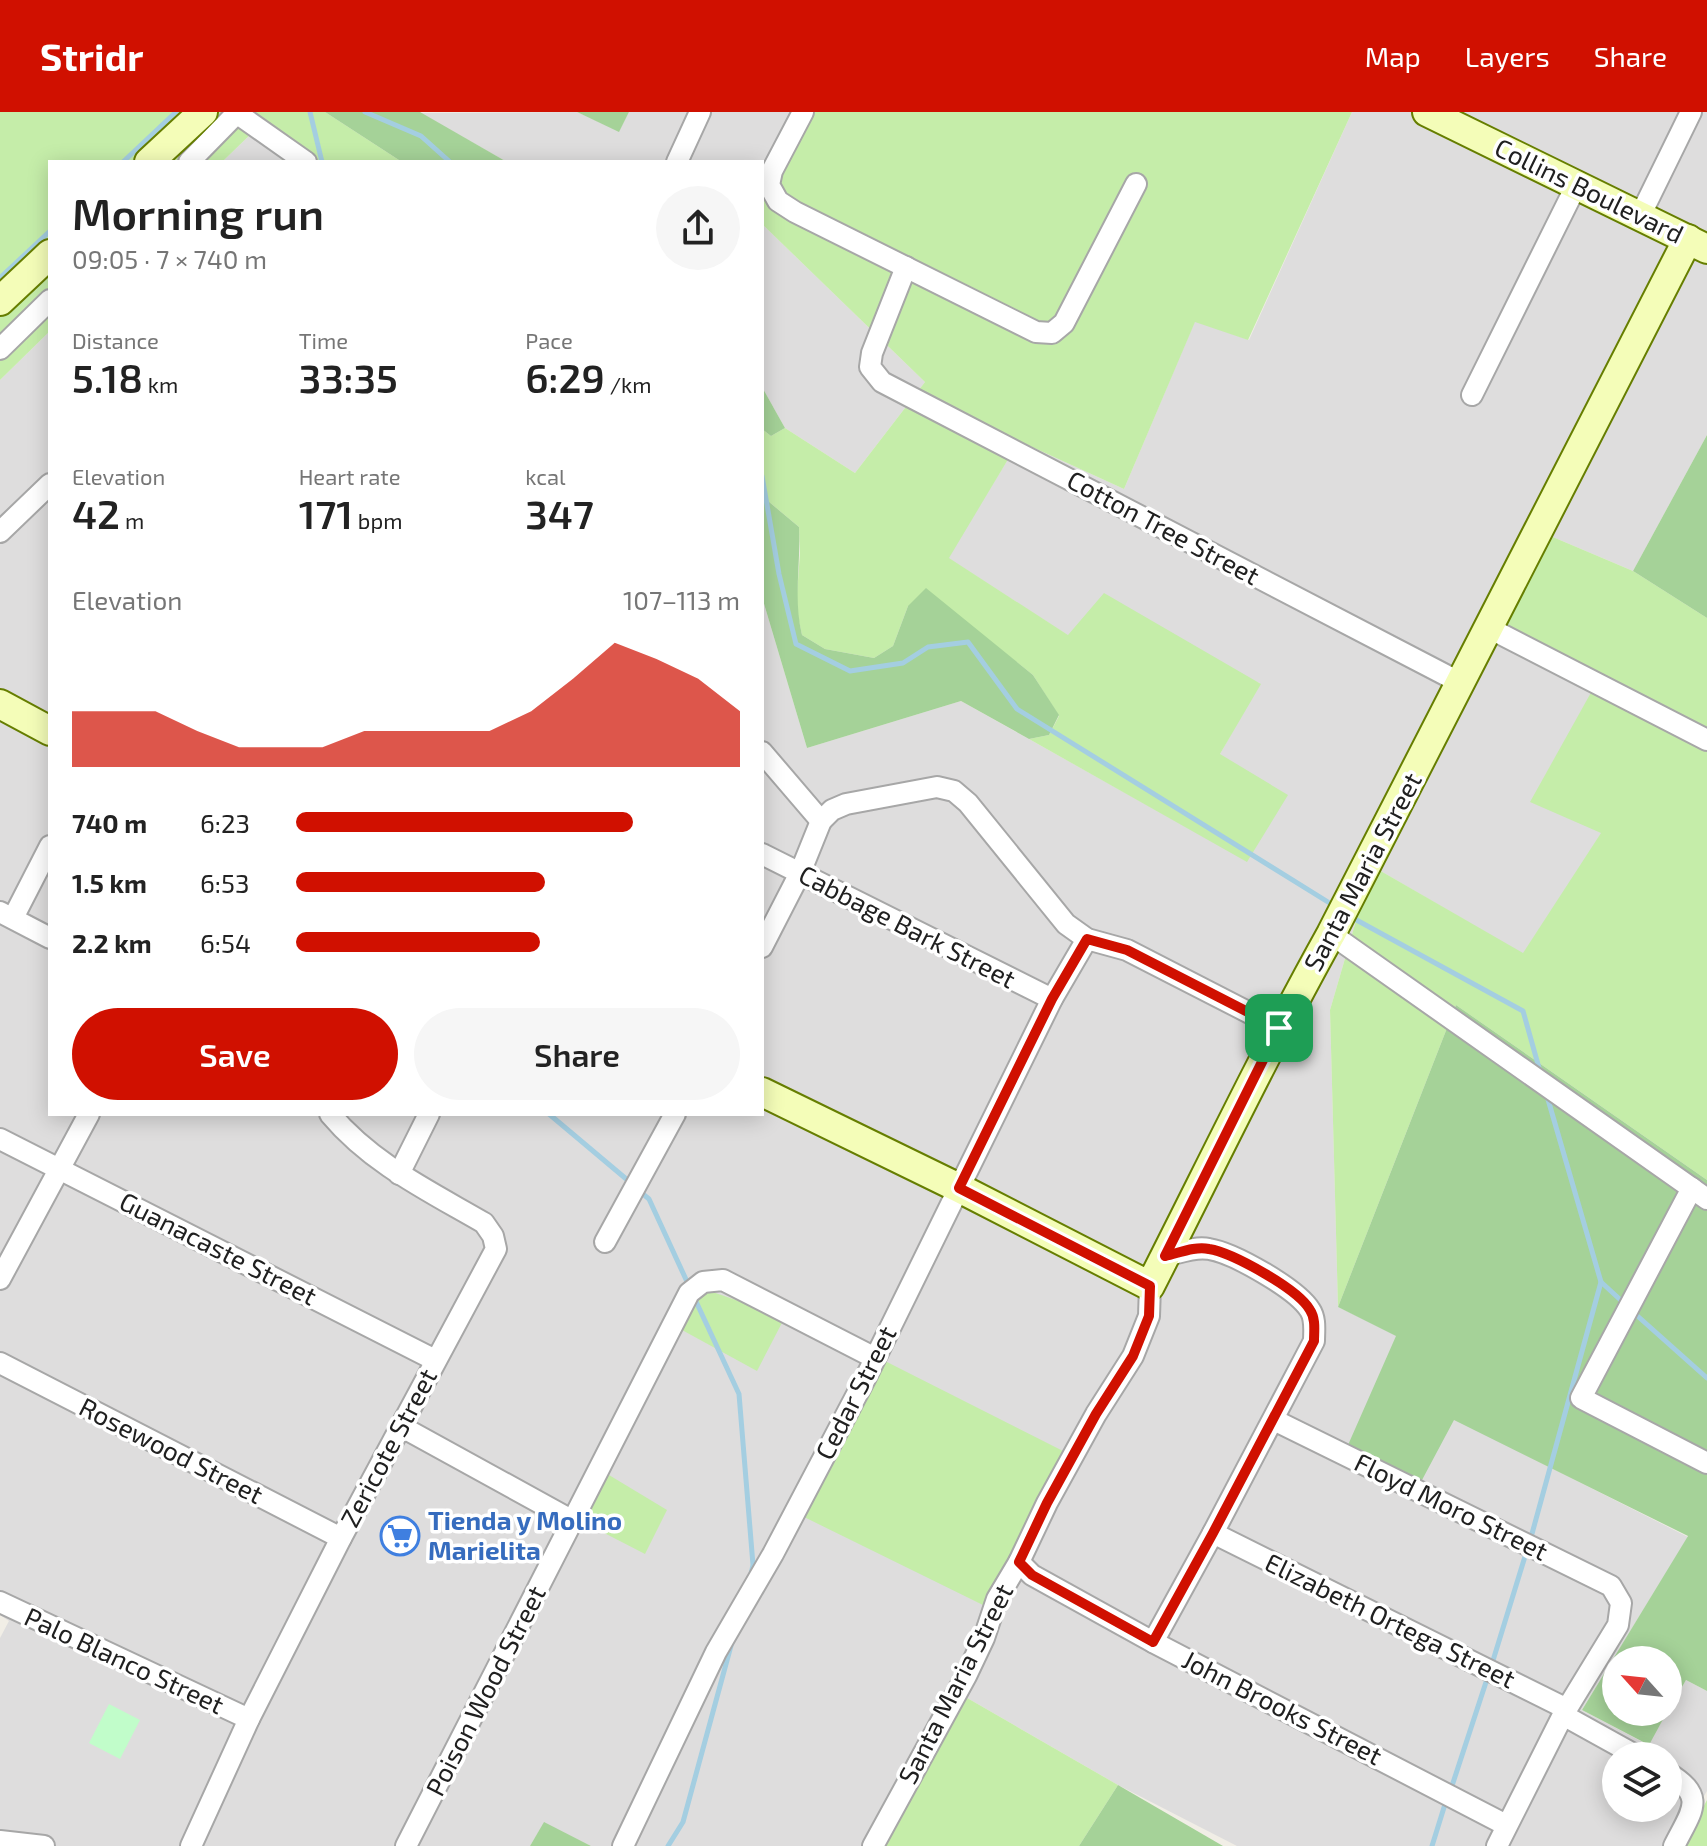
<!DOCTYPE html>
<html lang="en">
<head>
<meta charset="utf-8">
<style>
	:root { --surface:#fff; --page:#f6f6f6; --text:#222; --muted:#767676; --accent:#d01000 }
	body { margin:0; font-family:"Exo 2",sans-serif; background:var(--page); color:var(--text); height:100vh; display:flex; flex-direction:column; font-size:30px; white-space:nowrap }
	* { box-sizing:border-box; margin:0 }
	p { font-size:26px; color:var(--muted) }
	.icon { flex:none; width:44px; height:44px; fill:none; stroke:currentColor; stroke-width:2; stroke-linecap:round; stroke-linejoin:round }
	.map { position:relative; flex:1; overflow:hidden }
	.side { position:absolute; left:48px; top:48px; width:716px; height:956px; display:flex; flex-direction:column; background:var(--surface); border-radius:0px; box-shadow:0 4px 20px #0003 }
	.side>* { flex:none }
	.needle { width:52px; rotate:297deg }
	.fabs { position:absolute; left:1602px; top:1534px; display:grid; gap:16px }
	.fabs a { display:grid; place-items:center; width:80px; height:80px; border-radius:50%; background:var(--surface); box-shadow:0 4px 20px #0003; font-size:40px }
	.pin { position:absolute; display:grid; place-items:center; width:68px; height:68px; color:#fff; margin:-34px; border-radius:16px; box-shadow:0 4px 12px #0006 }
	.round { display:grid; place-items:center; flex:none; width:84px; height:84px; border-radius:42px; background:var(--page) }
	.headline { display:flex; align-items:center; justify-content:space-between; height:136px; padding:0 24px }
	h1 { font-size:44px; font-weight:600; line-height:60px }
	.stats { display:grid; grid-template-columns:repeat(3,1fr); gap:12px; height:136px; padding:8px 24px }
	.stats div { display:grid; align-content:center }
	.stats b { font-size:40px; font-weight:600 }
	.stats small { font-size:22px; font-weight:400 }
	.stats p { font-size:22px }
	.chart { height:224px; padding:16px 24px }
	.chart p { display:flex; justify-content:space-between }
	.chart svg { width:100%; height:144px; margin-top:8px; fill:var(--accent); opacity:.7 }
	.cta { display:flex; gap:16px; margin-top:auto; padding:16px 24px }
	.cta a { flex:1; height:92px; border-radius:48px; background:var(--accent); color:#fff; font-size:32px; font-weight:600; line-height:92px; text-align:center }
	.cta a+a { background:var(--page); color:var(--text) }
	ul { padding:0 24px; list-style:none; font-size:26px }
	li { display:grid; grid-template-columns:128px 96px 1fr; align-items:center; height:60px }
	li i { height:20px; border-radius:10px; background:var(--accent) }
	header { display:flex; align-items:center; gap:48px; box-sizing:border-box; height:112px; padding:0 40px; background:var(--accent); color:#fff }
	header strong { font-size:38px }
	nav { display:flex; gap:44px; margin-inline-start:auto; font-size:28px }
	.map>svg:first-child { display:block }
	.residential { fill:#dedddd; fill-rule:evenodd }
	.grass { fill:#c5eda9 }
	.forest { fill:#a5d298 }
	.park { fill:#c1fdca }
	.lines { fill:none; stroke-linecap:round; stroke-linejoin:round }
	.stream { stroke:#a4cee1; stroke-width:5 }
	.street-casing { stroke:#a7a7a7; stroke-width:24 }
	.secondary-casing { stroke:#667e00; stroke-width:32 }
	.street { stroke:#fff; stroke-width:20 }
	.secondary { stroke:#f4fdb8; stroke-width:28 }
	.route-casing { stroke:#fff; stroke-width:16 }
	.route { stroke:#d01000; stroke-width:10 }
	.labels { text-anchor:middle; stroke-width:7; stroke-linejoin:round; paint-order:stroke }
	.street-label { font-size:26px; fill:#202020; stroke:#fff }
	.shop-label { font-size:26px; font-weight:bold; fill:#366cbe; stroke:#fff; text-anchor:start }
</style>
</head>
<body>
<header>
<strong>Stridr</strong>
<nav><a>Map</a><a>Layers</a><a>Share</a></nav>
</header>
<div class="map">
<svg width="1707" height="1734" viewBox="0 0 1707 1734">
	<rect width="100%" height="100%" fill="#f1eee6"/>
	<g class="residential">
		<polygon points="577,0 619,19 629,0 799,0 762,70 762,50 507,50 420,1"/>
		<path d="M1352 0H1707V323L1633 459 1541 420 1593 577 1602 721 1523 842 1372 754 1330 898 1338 1195 1397 1223 1454 1307 1688 1425 1582 1598 1648 1633 1686 1568 1707 1579V1679L1674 1734H1237L1118 1673 962 1583 882 1734H591L544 1711 530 1734H8L0 1732V1526L9 1509 0 1503V268L50 219V1002H762V485L807 636 961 589 1247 749 1220 642 1260 571 1069 524 948 446 1019 329 1124 377 1195 209 1249 228ZM1616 1644H1668V1696H1616Z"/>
		<polygon points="260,13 279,25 282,50 222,50"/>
		<polygon points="762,112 925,270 855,361 785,316 762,275"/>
	</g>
	<g class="grass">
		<polygon points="0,0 325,0 402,50 282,50 279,25 260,13 222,50 50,50 50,219 0,268"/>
		<polygon points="799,0 1352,0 1248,228 1195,210 1124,377 1019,329 949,446 1068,523 1104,481 1261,572 1220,642 1288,683 1247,750 1029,627 1049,623 1059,604 1033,563 986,526 908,494 893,534 874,546 825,537 802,523 796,495 800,441 799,415 762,384 762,317 771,324 785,316 855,361 925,270 762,112 762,70"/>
		<polygon points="1541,420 1633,459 1707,506 1707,1068 1456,893 1338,1195 1330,898 1372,754 1523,841 1601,721 1530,690 1593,577 1494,522"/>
		<polygon points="704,1177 785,1205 757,1259 682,1218"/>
		<polygon points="883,1248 1067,1341 985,1494 800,1403"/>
		<polygon points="604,1360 667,1398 645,1442 581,1409"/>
		<polygon points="962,1583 1118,1673 1079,1734 882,1734"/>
		<polygon points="1707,1688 1707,1734 1682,1734"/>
	</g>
	<g class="forest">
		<polygon points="325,0 420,0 507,50 402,50"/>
		<polygon points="577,0 629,0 619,20"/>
		<polygon points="762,275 785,316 771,324 762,317"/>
		<polygon points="1707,323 1707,506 1633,459"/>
		<path d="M762 384 799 415C801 453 793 486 802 523L825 537 874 546 893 534 908 494 926 476 1033 563 1059 603 1049 623 1029 627 961 589 807 636 762 485Z"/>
		<polygon points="1456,893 1707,1068 1707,1579 1686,1568 1668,1599 1668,1548 1616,1548 1616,1600 1667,1600 1649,1633 1582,1598 1688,1424 1454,1308 1422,1368 1348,1333 1396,1224 1338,1195"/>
		<polygon points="1118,1673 1223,1734 1079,1734"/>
		<polygon points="544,1710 591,1734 530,1734"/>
	</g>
	<polygon class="park" points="109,1592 140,1608 120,1647 89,1631"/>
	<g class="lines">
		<g class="stream">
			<polyline points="310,0 322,50"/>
			<polyline points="365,0 421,24 450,50"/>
			<polyline points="123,50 176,0"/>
			<polyline points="0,166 50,119"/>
			<polyline points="762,364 779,462 796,532 850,559 903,551 928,535 968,530 1017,597 1336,795"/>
			<polyline points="1351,805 1523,899 1541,963"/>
			<polyline points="549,1002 631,1071"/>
			<polyline points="638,1078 649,1087 689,1174"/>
			<polyline points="1601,1170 1626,1193"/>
			<polyline points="693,1183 739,1282 753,1453 751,1462"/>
			<polyline points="1633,1200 1707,1266"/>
			<polyline points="1530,1429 1601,1170 1547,984"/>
			<polyline points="1491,1555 1527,1438"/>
			<polyline points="1450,1680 1488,1564"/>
			<polyline points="668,1734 683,1710 732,1530"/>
			<polyline points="1432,1734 1446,1689"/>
		</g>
		<g class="street-casing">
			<g id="street">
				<polyline points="235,0 306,50"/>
				<polyline points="803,0 772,59 769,73 778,89 795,100 1036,220 1052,221 1064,211 1136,72"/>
				<polyline points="189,50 236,2"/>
				<polyline points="677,50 700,0"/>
				<polyline points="1640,104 1691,0"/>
				<polyline points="906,155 872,241 870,255 882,270 1461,571"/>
				<polyline points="0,237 50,188"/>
				<polyline points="1472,283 1576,74"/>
				<polyline points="0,420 50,372"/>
				<polyline points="1489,516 1707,628"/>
				<polyline points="762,640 821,709"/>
				<polyline points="762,742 1052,887"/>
				<polyline points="0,800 50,826"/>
				<polyline points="13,806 50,734"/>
				<polyline points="1331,822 1707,1087"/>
				<polyline points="762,835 800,761 821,709 832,698 846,692 937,675 954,679 968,691 1066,812 1087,827 1127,838 1279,916"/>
				<polyline points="0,1027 435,1248"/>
				<polyline points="399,1062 429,1002"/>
				<polyline points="1692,1076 1581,1286 1707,1351"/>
				<polyline points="605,1130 675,1002"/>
				<polyline points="0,1167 89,1002"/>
				<polyline points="0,1251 341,1426"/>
				<polyline points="1274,1308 1611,1474 1621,1491 1618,1513 1563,1603 1497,1734"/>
				<polyline points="402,1315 573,1409"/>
				<polyline points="1213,1421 1567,1597"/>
				<polyline points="1019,1450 1032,1463 1153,1530 1506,1713"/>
				<polyline points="0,1490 249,1607"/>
				<path d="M1153 1530 1213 1421 1314 1229C1314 1219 1316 1207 1310 1198 1297 1177 1234 1141 1209 1137 1195 1134 1179 1141 1165 1144"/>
				<polyline points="1563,1603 1637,1644"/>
				<path d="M1668 1661C1707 1685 1692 1698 1674 1734"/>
				<polyline points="0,1729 44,1734"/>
				<path d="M191 1734 249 1607 341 1426 496 1137 493 1124 484 1111C429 1079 372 1052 330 1002"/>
				<polyline points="406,1734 689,1181 703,1170 723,1168 875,1246"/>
				<polyline points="623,1734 716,1540 773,1442 865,1267 1052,887 1087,827"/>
				<polyline points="873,1734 966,1564 984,1526 997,1487 1019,1450 1047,1391 1096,1302 1133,1244 1149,1204 1150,1174"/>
			</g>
		</g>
		<g class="secondary-casing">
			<g id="secondary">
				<polyline points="1427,0 1707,137"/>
				<polyline points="149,50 203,0"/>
				<polyline points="0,189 50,142"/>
				<polyline points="0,592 50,619"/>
				<path d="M762 980 959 1076 1150 1174C1210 1056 1267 937 1331 822L1688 127"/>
			</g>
		</g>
		<use href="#street" class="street"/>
		<use href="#secondary" class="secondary"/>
	</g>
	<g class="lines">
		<g class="route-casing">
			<path id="route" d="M1087 827 1127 838 1279 916 1165 1144C1179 1141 1195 1134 1209 1137 1233 1141 1298 1177 1310 1198 1316 1207 1314 1219 1314 1229L1213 1421 1153 1530 1032 1463 1019 1450 1047 1391 1096 1302 1133 1244 1149 1204 1150 1174 959 1076 1052 887Z"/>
		</g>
		<use href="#route" class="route"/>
	</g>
	<defs>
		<g id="supermarket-ring" transform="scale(2)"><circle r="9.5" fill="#fff" stroke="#3f7fe0" stroke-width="1.5"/><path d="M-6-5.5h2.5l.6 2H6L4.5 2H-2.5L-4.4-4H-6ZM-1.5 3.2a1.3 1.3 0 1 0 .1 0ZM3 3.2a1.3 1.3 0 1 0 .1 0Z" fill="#3f7fe0"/></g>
	</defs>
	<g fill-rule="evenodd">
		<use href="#supermarket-ring" x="400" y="1424"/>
	</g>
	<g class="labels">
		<g class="street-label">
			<text transform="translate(1589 79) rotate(26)" y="9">Collins Boulevard</text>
			<text transform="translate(1163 416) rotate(28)" y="9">Cotton Tree Street</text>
			<text transform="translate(1363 760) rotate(-62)" y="9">Santa Maria Street</text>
			<text transform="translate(907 815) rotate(27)" y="9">Cabbage Bark Street</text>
			<text transform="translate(218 1137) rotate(27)" y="9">Guanacaste Street</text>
			<text transform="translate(856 1281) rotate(-63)" y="9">Cedar Street</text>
			<text transform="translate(389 1336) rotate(-62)" y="9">Zericote Street</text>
			<text transform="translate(171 1339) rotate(27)" y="9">Rosewood Street</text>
			<text transform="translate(1451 1395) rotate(26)" y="9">Floyd Moro Street</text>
			<text transform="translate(1390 1509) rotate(26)" y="9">Elizabeth Ortega Street</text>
			<text transform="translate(124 1549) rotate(25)" y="9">Palo Blanco Street</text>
			<text transform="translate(956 1572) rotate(-63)" y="9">Santa Maria Street</text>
			<text transform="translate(486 1579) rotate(-63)" y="9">Poison Wood Street</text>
			<text transform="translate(1282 1596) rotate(27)" y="9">John Brooks Street</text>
		</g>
		<g class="shop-label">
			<text x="428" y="1418">Tienda y Molino<tspan x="428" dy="30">Marielita</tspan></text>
		</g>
	</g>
</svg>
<div class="fabs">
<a><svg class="needle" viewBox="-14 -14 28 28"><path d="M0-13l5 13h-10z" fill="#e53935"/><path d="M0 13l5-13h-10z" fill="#767676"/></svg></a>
<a><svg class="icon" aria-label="layers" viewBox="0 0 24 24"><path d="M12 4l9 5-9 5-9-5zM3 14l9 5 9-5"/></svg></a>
</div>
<div class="pin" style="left:1279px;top:916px;background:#1e9e55"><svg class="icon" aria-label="arrive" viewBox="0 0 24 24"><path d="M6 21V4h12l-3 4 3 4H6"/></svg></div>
<section class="side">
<div class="headline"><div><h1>Morning run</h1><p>09:05 · 7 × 740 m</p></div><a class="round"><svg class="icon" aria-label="share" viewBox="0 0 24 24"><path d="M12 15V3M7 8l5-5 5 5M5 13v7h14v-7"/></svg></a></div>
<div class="stats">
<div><p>Distance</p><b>5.18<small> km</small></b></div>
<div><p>Time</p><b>33:35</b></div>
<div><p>Pace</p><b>6:29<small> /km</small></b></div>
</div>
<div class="stats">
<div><p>Elevation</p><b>42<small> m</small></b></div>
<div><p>Heart rate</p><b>171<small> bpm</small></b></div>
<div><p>kcal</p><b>347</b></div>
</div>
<div class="chart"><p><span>Elevation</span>107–113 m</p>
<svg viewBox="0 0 160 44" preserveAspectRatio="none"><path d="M0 44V27L10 27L20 27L30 33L40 38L50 38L60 38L70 33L80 33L90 33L100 33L110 27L120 17L130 6L140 11L150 17L160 27V44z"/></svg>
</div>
<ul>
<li><b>740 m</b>6:23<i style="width:76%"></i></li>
<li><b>1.5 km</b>6:53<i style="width:56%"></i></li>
<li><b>2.2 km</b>6:54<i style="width:55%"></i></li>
</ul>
<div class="cta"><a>Save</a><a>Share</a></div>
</section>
</div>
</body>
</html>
